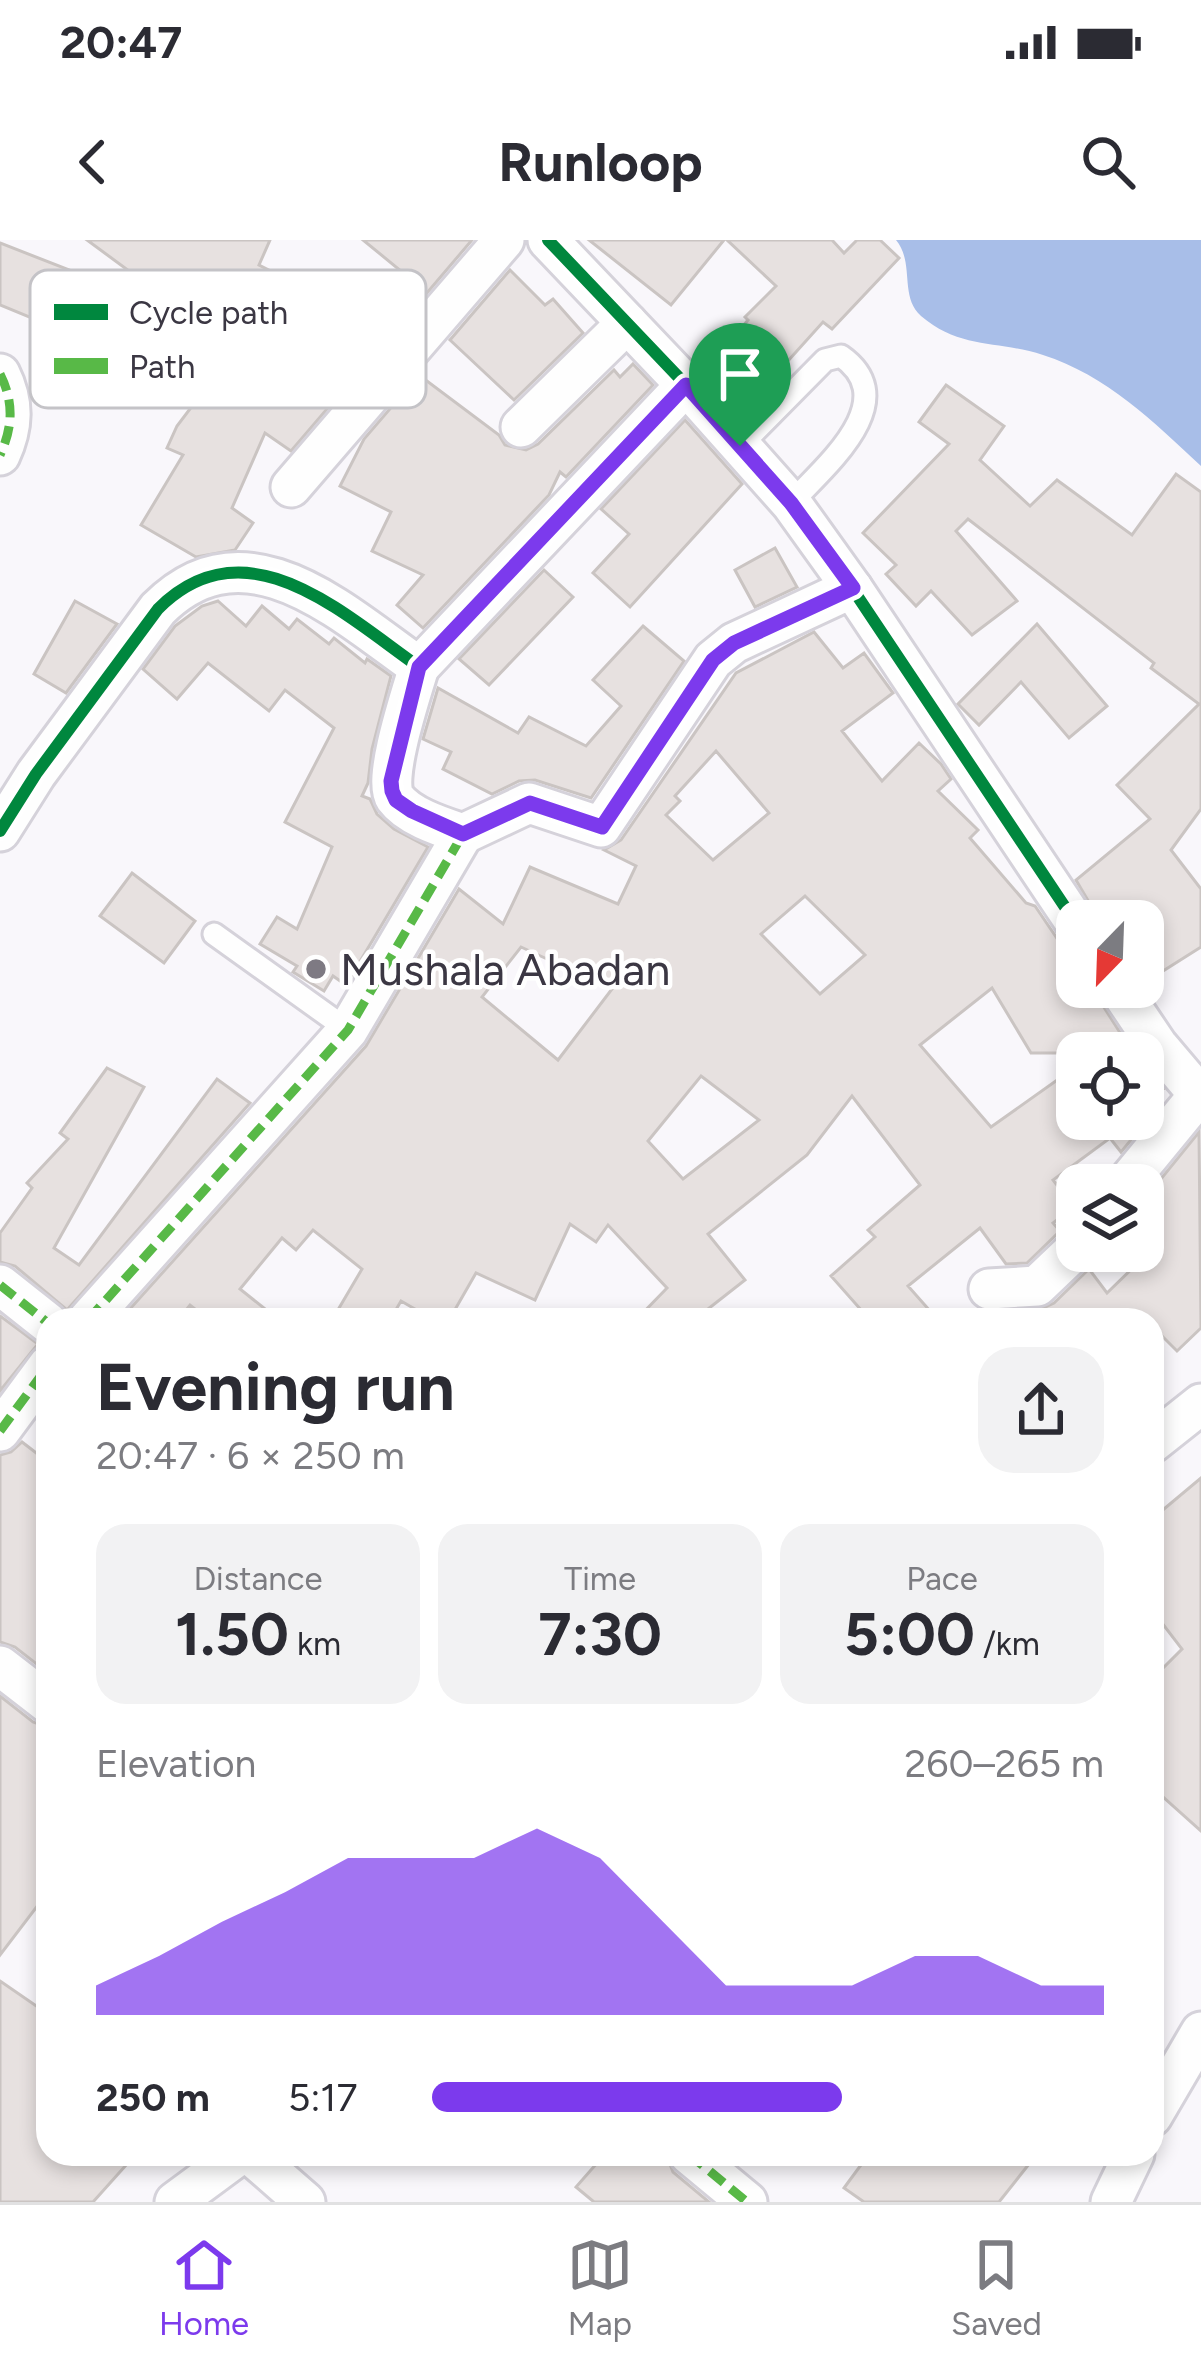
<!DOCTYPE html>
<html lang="en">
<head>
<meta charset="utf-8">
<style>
	:root { --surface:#fff; --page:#f2f2f3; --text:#2b2b33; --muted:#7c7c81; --line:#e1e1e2; --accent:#7c3aed }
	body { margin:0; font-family:Figtree,sans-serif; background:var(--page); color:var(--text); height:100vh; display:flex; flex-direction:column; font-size:45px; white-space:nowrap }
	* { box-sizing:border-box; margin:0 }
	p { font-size:39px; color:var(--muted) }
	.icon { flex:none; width:66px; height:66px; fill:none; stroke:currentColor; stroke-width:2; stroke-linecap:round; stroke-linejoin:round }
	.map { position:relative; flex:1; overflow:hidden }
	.side { position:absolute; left:36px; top:1068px; width:1128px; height:858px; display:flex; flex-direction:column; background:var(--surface); border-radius:36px; box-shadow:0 6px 18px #0003 }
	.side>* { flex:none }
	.needle { width:78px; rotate:203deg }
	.buttons { position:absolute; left:1056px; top:660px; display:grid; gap:24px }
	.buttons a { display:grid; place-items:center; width:108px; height:108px; border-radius:24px; background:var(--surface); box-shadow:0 6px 18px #0003; font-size:60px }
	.pin { position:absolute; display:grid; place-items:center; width:102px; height:102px; color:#fff; margin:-123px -51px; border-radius:50% 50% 50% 0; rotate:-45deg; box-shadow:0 0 12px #0007 }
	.pin .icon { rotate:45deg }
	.round { display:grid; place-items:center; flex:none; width:126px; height:126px; border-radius:36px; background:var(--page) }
	.summary { display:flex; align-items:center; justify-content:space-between; height:204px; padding:0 60px }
	h1 { font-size:66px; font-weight:700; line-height:90px }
	.figures { display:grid; grid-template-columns:repeat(3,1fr); gap:18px; height:204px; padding:12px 60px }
	.figures div { display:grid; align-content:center; border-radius:30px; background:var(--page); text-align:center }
	.figures b { font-size:60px; font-weight:700 }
	.figures small { font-size:33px; font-weight:400 }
	.figures p { font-size:33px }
	.chart { height:336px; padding:24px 60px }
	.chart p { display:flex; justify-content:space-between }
	.chart svg { width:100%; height:216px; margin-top:12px; fill:var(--accent); opacity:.7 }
	ul { padding:0 60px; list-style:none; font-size:39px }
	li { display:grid; grid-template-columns:192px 144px 1fr; align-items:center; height:90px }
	li i { height:30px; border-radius:15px; background:var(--accent) }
	.status { display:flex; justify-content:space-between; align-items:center; height:84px; padding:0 60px; background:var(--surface); direction:ltr }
	.status svg { height:33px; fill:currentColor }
	header { display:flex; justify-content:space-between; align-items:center; height:156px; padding:0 60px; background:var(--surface); font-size:54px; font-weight:700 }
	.dock { display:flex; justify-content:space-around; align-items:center; height:168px; border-top:3px solid var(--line); background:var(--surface); font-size:33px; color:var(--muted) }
	.dock a { display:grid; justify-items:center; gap:6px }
	.dock .selected { color:var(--accent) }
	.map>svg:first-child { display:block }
	.water { fill:#a8bee8 }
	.building { fill:#e7e1e0; stroke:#cac4c2; stroke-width:3; fill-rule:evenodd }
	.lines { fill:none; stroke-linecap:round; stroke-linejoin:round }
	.lane-casing { stroke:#d5d2da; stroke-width:27 }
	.street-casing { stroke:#d5d2da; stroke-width:45 }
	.lane { stroke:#fefefe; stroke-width:21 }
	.street { stroke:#fefefe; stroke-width:39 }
	.quiet { stroke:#58b947; stroke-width:9; stroke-dasharray:18 9; stroke-linecap:butt }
	.cycleway-casing { stroke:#fff; stroke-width:20 }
	.cycleway { stroke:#00873e; stroke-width:12 }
	.route-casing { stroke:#fff; stroke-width:24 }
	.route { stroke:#7c3aed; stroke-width:15 }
	.poi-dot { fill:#7e7a83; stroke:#fff; stroke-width:4.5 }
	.labels { text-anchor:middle; stroke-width:9; stroke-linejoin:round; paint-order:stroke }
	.poi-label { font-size:45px; fill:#3b3743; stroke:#fff; text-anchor:start }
	.key { fill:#fff; stroke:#c4c3c7; stroke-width:3 }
	.key-label { font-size:33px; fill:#3b3743 }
</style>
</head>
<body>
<div class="status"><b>20:47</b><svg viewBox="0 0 49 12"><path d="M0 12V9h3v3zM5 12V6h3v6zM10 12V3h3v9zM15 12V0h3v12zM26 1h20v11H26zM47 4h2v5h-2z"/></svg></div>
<header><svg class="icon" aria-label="back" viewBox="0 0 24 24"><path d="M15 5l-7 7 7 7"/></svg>Runloop<svg class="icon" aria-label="search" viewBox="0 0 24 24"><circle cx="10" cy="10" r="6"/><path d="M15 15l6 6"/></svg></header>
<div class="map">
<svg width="1201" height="1962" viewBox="0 0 1201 1962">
	<rect width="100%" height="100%" fill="#f9f7fb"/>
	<path class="water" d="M896 0H1201V226C1154 182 1106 135 1043 115 998 100 961 110 921 76 899 56 915 23 896 0Z"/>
	<g class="building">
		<polygon points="87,0 270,0 259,25 320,56 319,59 376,103 345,148 291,211 265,193 232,268 253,283 235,310 196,317 141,285 183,215 167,208 177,186 246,95 188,67 186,73"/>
		<polygon points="363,0 472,0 415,67 389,43 401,31"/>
		<polygon points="589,0 724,0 671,65"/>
		<polygon points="727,0 832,0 844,13 857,0 880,0 899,18 832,89 823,82 760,152 718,116 748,80 745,77 776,46"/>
		<polygon points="0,3 131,54 103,116 63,98 66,92 0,65"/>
		<polygon points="510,30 545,65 553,59 583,93 514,160 450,100"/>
		<polygon points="633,124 653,145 566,237 560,232 549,255 423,388 397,365 423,335 372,311 391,272 340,246 364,199 419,135 499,195 505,205 526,210 538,204 614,130 620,137"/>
		<polygon points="946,145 1004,186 980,220 1030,266 1057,240 1132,295 1176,234 1201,252 1201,569 1171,610 1201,649 1201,707 1144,743 1143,681 1100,681 1076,640 1150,579 1117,545 1199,464 1151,428 1154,423 968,279 956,291 1017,361 972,395 931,351 916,366 886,334 896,325 863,293 949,204 919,182"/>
		<polygon points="685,180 742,244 630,367 593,333 629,294 601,269"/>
		<polygon points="775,308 797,347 755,367 735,330"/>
		<polygon points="544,330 573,357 489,445 459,419"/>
		<polygon points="75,361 117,384 66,453 34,434"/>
		<polygon points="218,361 246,386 262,366 289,389 297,379 329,404 334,398 365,423 367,419 391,436 372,509 368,543 362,556 370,559 377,574 394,589 428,607 346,745 333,736 324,751 293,732 297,726 260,704 277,677 297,689 332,607 285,582 334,488 285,450 269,471 208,423 177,459 143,429 175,386 202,366"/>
		<polygon points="1037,384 1107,466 1069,498 1021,442 979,485 958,464"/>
		<polygon points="643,386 684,421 591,558 535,540 519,541 492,554 443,529 451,512 423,499 438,448 518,493 529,477 586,506 621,466 593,440"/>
		<path d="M814 392 843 428 864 413 893 453 842 491 882 541 919 503 941 524 951 539 938 551 978 590 970 598 1026 663 1035 666 1077 728V747H1091L1133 813H1031L992 748 920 805 991 887 1077 826V879H1143V826L1163 849 1150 858 1160 865 1121 912 1110 898 1053 940 1074 967 1053 983 1060 991 1027 1023 1006 1024 980 988 908 1046 938 1080H870L831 1036 875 997 868 990 920 945 852 856 807 915 708 994 745 1040 694 1080H636L667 1048 608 985 596 1002 570 984 535 1060 476 1033 449 1080H434L401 1061 390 1080H332L362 1029 313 990 296 1010 282 998 240 1049 279 1080H209L190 1065 178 1080H120L366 806 459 649 503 684 530 627 618 664 636 626 604 610 621 600 736 433ZM716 511 769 573 713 620 666 575 680 561 675 556ZM805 656 865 715 820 754 761 694ZM521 707 612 749 558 820 482 757ZM701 836 759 880 683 939 648 901Z"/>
		<polygon points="132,633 195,681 164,723 100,676"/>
		<polygon points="107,828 144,847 54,1008 79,1025 217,839 250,863 67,1070 15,1026 0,1022 0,993 32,948 27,943 68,899 60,893"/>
		<polygon points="1199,892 1201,1088 1177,1111 1152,1086 1152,1080 1046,1080 1039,1070 1054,1063 1089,1029 1107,1053 1143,1018 1143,961"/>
		<polygon points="0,1076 38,1104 0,1151"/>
		<polygon points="22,1202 48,1222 48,1433 15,1407 0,1402 0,1215 11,1212"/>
		<polygon points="1201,1238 1201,1591 1152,1547 1152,1439 1182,1409 1152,1370 1152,1279"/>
		<polygon points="0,1456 33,1482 48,1487 48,1652 0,1715"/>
		<polygon points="0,1741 48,1774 48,1914 136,1914 93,1962 0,1962"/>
		<polygon points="605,1914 666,1914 673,1932 709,1962 594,1962 576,1947"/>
		<polygon points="869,1914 1037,1914 999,1962 864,1962 844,1948"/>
	</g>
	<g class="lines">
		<g class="lane-casing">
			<g id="lane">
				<path d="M740 206 825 120 841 116C905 161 824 227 791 263"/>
				<polyline points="214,694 348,790"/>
			</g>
		</g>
		<g class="street-casing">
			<g id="street">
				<polyline points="548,0 686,145 791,263 852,348 1077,685"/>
				<path d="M0 134C14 162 13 187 0 215"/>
				<polyline points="521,187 627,83"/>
				<polyline points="291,247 504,0"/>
				<path d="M419 427C412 451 382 539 395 558 409 577 442 587 463 594L529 563 601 587 713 420 734 403 852 348"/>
				<path d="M0 591 36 534 158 369C246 281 342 373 419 427L686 145"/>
				<polyline points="1118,747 1157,805 1201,857"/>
				<polyline points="1125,945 1199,855"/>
				<polyline points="0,1045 48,1083"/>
				<polyline points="989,1049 1037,1046 1077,1008"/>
				<polyline points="88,1080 348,790 463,594"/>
				<polyline points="0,1191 48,1126"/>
				<polyline points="1152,1203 1201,1164"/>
				<polyline points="0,1426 48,1463"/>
				<polyline points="1152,1876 1201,1792"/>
				<polyline points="250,1914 305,1962"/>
				<polyline points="689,1914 747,1962"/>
				<polyline points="175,1962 240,1914"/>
				<polyline points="1111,1962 1134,1914"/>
			</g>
		</g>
		<use href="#lane" class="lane"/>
		<use href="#street" class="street"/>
		<g class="quiet">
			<path d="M0 134C14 162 13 187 0 215"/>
			<polyline points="0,1045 48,1083"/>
			<polyline points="88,1080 348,790 463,594"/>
			<polyline points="0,1191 48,1126"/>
			<polyline points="1152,1856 1159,1861"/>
			<polyline points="689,1914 747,1962"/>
		</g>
		<g class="cycleway-casing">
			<g id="cycleway">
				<polyline points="548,0 686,145 791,263 852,348 1077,685"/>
				<path d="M419 427C412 451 382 539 395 558 409 577 442 587 463 594L529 563 601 587 713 420 734 403 852 348"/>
				<path d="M0 591 36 534 158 369C246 281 342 373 419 427L686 145"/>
			</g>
		</g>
		<use href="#cycleway" class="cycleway"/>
	</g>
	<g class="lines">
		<g class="route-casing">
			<polygon id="route" points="686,145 791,263 853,348 734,403 713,420 602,587 530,563 463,594 412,571 396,560 392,551 391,541 419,427"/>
		</g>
		<use href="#route" class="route"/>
	</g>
	<circle class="poi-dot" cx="316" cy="729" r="12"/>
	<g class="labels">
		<g class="poi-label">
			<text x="340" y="745">Mushala Abadan</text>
		</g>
	</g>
	<rect x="30" y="30" width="396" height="138" rx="18" class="key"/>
	<rect x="54" y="64" width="54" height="16" fill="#00873e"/>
	<rect x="54" y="118" width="54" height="16" fill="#58b947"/>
	<g class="key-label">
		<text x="129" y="84">Cycle path</text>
		<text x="129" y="138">Path</text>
	</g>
</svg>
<div class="buttons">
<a><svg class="needle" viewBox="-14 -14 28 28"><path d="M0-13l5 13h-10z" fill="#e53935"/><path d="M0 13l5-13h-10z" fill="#7c7c81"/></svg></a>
<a><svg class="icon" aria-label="locate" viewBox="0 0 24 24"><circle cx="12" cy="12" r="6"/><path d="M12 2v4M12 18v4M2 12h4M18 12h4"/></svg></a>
<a><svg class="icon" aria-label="layers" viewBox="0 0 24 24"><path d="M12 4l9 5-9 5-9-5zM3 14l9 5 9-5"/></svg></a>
</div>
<div class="pin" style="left:740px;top:206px;background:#1e9e55"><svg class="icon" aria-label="arrive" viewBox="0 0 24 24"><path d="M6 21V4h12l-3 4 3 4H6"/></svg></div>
<section class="side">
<div class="summary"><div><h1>Evening run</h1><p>20:47 · 6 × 250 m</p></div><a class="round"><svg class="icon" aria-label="share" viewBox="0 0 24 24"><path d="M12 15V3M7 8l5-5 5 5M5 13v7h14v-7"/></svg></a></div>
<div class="figures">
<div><p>Distance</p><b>1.50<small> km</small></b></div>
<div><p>Time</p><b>7:30</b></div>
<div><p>Pace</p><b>5:00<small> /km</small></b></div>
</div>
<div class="chart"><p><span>Elevation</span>260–265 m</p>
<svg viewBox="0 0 160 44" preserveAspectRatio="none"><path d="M0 44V38L10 32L20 25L30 19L40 12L50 12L60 12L70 6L80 12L90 25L100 38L110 38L120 38L130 32L140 32L150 38L160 38V44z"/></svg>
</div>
<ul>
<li><b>250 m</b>5:17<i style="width:61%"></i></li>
</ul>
</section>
</div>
<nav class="dock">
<a class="selected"><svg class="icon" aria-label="home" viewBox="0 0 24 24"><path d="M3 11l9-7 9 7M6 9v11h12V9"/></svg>Home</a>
<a><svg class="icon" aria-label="map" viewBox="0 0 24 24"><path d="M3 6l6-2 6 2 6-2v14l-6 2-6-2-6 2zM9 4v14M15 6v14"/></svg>Map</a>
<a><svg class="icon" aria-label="saved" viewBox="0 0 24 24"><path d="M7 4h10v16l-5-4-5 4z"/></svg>Saved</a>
</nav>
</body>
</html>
